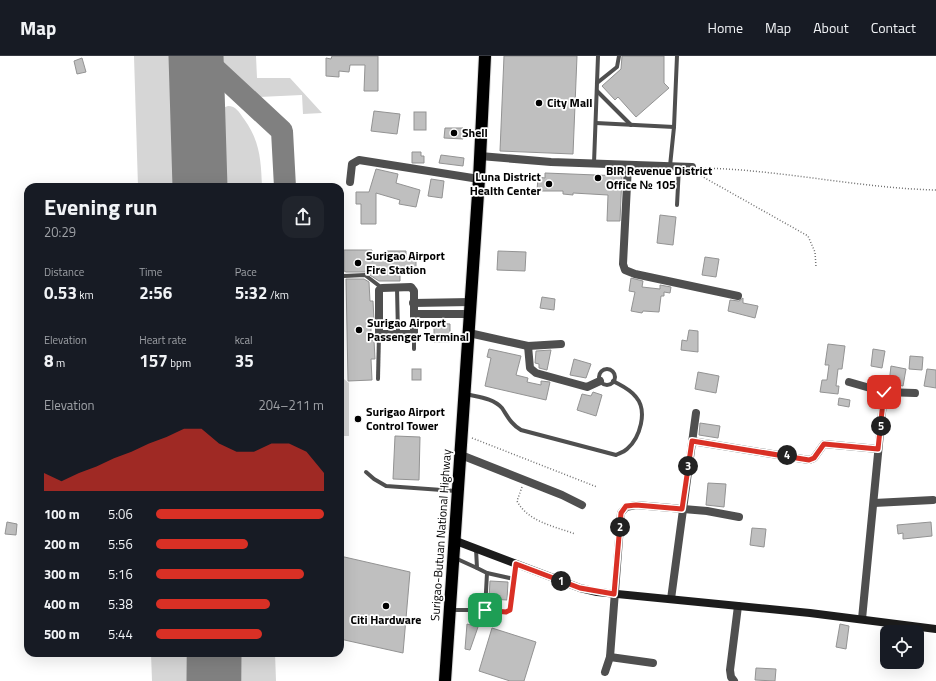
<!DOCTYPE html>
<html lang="en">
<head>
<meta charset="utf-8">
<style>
	:root { --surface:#171b24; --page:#20242c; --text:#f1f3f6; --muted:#9ea1a6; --line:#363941; --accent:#d93025 }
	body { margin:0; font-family:"Titillium Web",sans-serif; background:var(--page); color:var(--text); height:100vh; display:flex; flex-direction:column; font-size:15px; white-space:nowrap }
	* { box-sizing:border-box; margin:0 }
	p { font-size:13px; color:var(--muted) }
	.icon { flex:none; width:22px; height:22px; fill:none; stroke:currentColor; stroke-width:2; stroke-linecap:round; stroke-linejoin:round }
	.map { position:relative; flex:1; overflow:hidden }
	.side { position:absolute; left:24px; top:127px; width:320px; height:474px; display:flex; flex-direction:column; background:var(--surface); border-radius:12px; box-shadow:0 4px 16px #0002 }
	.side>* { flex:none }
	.tools { position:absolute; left:880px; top:569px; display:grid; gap:8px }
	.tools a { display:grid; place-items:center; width:44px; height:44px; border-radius:8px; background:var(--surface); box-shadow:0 4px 16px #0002; font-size:20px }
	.pin { position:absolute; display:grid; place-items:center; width:34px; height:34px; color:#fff; margin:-17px; border-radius:8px; box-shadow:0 2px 6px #0006 }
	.km { position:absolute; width:20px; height:20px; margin:-10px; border-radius:50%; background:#222; color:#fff; font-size:11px; line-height:20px; text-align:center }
	.round { display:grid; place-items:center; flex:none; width:42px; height:42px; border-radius:12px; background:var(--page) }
	.headline { display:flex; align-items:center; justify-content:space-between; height:68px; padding:0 20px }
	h1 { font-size:22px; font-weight:700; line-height:30px }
	.metrics { display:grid; grid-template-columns:repeat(3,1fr); gap:6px; height:68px; padding:4px 20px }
	.metrics div { display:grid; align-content:center }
	.metrics b { font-size:17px; font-weight:700 }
	.metrics small { font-size:11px; font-weight:400 }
	.metrics p { font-size:11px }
	.chart { height:112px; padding:8px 20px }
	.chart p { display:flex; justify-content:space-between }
	.chart svg { width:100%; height:72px; margin-top:4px; fill:var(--accent); opacity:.7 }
	ul { padding:0 20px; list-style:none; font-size:13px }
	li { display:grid; grid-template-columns:64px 48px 1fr; align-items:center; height:30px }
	li i { height:10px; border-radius:5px; background:var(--accent) }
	header { display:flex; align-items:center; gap:24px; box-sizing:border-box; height:56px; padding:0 20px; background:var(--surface); border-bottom:1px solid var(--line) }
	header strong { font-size:19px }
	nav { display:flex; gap:22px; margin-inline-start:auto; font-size:14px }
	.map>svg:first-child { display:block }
	.green { fill:#d6d6d6 }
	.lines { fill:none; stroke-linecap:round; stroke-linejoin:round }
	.taxiway { stroke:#808080; stroke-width:22 }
	.runway { stroke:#808080; stroke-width:55 }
	.building { fill:#bfbfbf; stroke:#939393 }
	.highway-casing { stroke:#dbdbdb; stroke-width:14 }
	.path { stroke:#717171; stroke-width:1.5; stroke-dasharray:1 2; stroke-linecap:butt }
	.lane { stroke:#4f4f4f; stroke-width:4 }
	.street { stroke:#4f4f4f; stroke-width:8 }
	.secondary { stroke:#1c1c1c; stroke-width:8 }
	.highway { stroke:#000; stroke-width:12 }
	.route-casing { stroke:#fff; stroke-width:8 }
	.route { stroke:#d93025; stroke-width:5 }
	.poi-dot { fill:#000; stroke:#fff; stroke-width:1.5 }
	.labels { text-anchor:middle; stroke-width:3.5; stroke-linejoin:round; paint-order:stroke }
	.poi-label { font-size:12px; font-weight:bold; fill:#000; stroke:#fff; text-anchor:start }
	.street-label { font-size:12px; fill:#000; stroke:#fff }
</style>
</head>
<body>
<header>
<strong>Map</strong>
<nav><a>Home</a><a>Map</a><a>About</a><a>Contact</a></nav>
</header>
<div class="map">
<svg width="936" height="625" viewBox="0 0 936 625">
	<rect width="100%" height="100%" fill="#fff"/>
	<g class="green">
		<polygon points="134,0 173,0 177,131 138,131"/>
		<polygon points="216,0 256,0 257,22 290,22 322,57 303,58 302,39 259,41"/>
		<path d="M228 50C236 50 239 56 244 63 260 85 261 104 262 131H220L218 58 220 53Z"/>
		<polygon points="340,320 349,327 349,380 340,380"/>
		<polygon points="151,597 186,597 187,625 152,625"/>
		<polygon points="241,597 275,597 276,625 242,625"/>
	</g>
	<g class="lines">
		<polyline class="taxiway" points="201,0 282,75 285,131"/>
		<g class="runway">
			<polyline points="196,0 200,131"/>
			<polyline points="214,597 214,625"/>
		</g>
	</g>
	<g class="building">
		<polygon points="332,0 378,0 378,35 364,35 365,9 350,9 349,16 339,15 339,21 326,20 326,2 331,3"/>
		<polygon points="504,0 577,0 573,98 500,95"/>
		<polygon points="622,0 664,0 664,27 669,32 636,61 618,41 615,44 602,30 621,13"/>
		<polygon points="82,2 86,16 77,18 74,5"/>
		<polygon points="374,55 400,58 397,78 371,75"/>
		<rect x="414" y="56" width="12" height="18"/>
		<polygon points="445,72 463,72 463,83 444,82"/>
		<polygon points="412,96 421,96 421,100 424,100 424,107 412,107"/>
		<polygon points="441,99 464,102 463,110 439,107"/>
		<polygon points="376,113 398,118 396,127 420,134 416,151 399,148 400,144 376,137 376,168 361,168 361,148 356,148 356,136 369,136"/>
		<polygon points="545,117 622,120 620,165 607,165 608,139 573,137 573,139 563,138 563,135 537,135 538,121 545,122"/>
		<polygon points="431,123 444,125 442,142 428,140"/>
		<polygon points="660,159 676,161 673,189 657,187"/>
		<polygon points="344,194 372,194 372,199 387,199 387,195 406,195 406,202 416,202 416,218 400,218 400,225 379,225 365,216 346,216 344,215"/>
		<polygon points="498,195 526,196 525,215 497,214"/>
		<polygon points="705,201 719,203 716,221 702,219"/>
		<polygon points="631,222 643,225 642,231 660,233 660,229 671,231 670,237 664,236 664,240 661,240 659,256 643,255 642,257 631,255 635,236 629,235"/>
		<polygon points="346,223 364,223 369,226 370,245 373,245 374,264 371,264 371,284 374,284 375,303 371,303 372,324 348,325"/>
		<polygon points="542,241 555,243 554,254 540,252"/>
		<polygon points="743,242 743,247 758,250 755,262 728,255 730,244 739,245"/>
		<polygon points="434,267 450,268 450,286 434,286"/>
		<polygon points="689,274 698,275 698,296 681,294 682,284 687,285"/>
		<polygon points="828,288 845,290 842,313 838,313 836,330 839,330 838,338 820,336 822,324 827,324 829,309 825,309"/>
		<polygon points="489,293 521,300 516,319 528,322 527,326 541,329 541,325 550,326 546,344 485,330 491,302 487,301"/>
		<polygon points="873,293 885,295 882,312 871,310"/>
		<polygon points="551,294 547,314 539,312 539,308 535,307 536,295"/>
		<polygon points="910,300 923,301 922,314 909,313"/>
		<polygon points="574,303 591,308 586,322 570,319"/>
		<polygon points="891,310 906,313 903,330 889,327"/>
		<rect x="412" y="313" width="9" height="11"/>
		<polygon points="927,313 936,314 936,332 924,330"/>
		<polygon points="698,316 719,320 716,337 695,333"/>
		<polygon points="593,336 602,339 596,360 577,354 582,338 591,340"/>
		<polygon points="839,342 850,344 849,351 838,349"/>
		<polygon points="700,367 720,370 718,382 699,379"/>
		<polygon points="395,380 420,381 419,424 393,423"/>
		<polygon points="708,427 726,428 724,451 706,449"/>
		<polygon points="7,466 17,468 16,479 5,478"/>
		<polygon points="931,466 932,480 903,483 903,477 898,478 897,469"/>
		<polygon points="752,472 766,473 764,491 750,489"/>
		<polygon points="340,500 410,516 403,597 340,583"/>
		<polygon points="490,525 508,526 507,544 489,543"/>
		<polygon points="467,568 478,571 470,594 465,593"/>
		<polygon points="840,568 849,570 846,593 836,591"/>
		<polygon points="492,572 536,586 524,625 510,625 479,615"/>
		<polygon points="756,612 776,613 775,625 755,624"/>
	</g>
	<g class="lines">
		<g class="highway-casing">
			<polyline id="highway" points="445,625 479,123 485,0"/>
		</g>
		<g class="path">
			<path d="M699 112C778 113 857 132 936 134"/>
			<polyline points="696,117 808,180 815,196 816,211"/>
			<polyline points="472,382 597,431"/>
			<path d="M522 431 517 445C528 466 554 470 575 478"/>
		</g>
		<g class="lane">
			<polyline points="597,27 617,11 619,0"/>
			<polyline points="597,35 631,69"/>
			<polyline points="596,67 674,71"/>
			<polyline points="594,107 598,0"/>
			<polyline points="670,110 674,71 677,0"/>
			<polyline points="677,149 679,111"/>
			<polyline points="344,220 365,219 382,232"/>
			<polyline points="397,232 398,278"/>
			<polyline points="414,278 414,293"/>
			<circle cx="607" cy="321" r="8"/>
			<polyline points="378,323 379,278"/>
			<path d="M466 338C478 341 493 342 502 352 508 361 511 368 521 374L616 399C620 397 624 396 627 393 640 382 648 355 636 341 630 333 622 330 613 325"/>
			<polyline points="366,416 374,423 386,430 456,435"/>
			<polyline points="476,493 477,512 487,517 514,523 516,508"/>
			<polyline points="455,502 477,512"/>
			<polyline points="451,554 485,554 487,517"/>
			<polyline points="485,554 509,556 511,551 514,523"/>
		</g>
		<g class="street">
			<polyline points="480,100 551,106 692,111"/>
			<polyline points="628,109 623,208 625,214 635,218 738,240"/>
			<polyline points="350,126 352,108 359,104 479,123"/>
			<polygon points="411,231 414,235 414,278 379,278 379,234 382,232"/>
			<polyline points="413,247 471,246"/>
			<polyline points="414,258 470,258"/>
			<polyline points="469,277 528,290 561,288"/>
			<polyline points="528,290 530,312 536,317 587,331 600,325"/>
			<polyline points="849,326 884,336 915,337"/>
			<polyline points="692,385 809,404 814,402 824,388 878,393"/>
			<polyline points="461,399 562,439 582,449"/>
			<polyline points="874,447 933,444"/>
			<polyline points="671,543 696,357"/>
			<polyline points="862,563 884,336"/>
			<polyline points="610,601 653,607"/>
			<polyline points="605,616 610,601 621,457 626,451 636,449 707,455 739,461"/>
			<polyline points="734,625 731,621 730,614 738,550"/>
		</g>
		<polyline class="secondary" points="456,485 580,532 597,536 810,557 936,573"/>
		<use href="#highway" class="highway"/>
	</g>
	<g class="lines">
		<g class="route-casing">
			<polyline id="route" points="485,554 506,556 510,554 516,508 580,532 614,538 621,457 626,450 636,449 682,453 692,385 809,404 814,402 824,388 878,393 884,336"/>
		</g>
		<use href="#route" class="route"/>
	</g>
	<g class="poi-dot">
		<circle cx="539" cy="47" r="4"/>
		<circle cx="454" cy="77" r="4"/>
		<circle cx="598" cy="122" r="4"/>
		<circle cx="549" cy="128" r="4"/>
		<circle cx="358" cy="207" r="4"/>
		<circle cx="359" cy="274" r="4"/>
		<circle cx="358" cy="363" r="4"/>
		<circle cx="386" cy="550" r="4"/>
	</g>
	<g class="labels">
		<g class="poi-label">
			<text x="547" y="51">City Mall</text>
			<text x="462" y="81">Shell</text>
			<text x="606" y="119">BIR Revenue District<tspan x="606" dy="14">Office № 105</tspan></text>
			<text x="541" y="125" text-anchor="end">Luna District<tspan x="541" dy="14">Health Center</tspan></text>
			<text x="366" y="204">Surigao Airport<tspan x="366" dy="14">Fire Station</tspan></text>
			<text x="367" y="271">Surigao Airport<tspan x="367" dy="14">Passenger Terminal</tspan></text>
			<text x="366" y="360">Surigao Airport<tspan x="366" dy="14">Control Tower</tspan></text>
			<text x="386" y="568" text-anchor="middle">Citi Hardware</text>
		</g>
		<g class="street-label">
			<text transform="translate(441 479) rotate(-86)" y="4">Surigao-Butuan National Highway</text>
		</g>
	</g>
</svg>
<div class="tools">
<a><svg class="icon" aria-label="locate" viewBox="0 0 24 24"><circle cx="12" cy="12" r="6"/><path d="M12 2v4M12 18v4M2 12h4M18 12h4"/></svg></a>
</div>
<div class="pin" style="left:485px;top:554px;background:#1e9e55"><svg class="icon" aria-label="arrive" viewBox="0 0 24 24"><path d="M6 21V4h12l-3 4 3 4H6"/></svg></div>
<div class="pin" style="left:884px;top:336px;background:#d93025"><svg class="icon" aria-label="check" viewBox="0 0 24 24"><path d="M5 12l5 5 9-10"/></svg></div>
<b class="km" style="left:561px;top:525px">1</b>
<b class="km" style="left:620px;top:471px">2</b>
<b class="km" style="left:688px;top:410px">3</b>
<b class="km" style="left:787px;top:399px">4</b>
<b class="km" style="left:881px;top:370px">5</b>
<section class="side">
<div class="headline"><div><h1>Evening run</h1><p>20:29</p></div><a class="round"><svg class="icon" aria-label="share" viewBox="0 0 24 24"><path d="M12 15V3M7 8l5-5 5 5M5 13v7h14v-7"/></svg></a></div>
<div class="metrics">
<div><p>Distance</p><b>0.53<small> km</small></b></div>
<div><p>Time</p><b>2:56</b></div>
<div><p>Pace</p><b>5:32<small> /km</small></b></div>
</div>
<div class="metrics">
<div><p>Elevation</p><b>8<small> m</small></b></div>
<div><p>Heart rate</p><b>157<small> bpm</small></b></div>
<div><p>kcal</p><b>35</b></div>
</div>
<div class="chart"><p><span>Elevation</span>204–211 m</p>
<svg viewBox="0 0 160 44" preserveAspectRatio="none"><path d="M0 44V33L10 38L20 33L30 29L40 24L50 20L60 15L70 11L80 6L90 6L100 15L110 20L120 20L130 15L140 15L150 20L160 33V44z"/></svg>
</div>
<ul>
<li><b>100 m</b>5:06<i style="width:100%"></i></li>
<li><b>200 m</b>5:56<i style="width:55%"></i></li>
<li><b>300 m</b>5:16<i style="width:88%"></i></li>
<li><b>400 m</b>5:38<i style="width:68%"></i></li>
<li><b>500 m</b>5:44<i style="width:63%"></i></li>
</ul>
</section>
</div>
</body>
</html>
